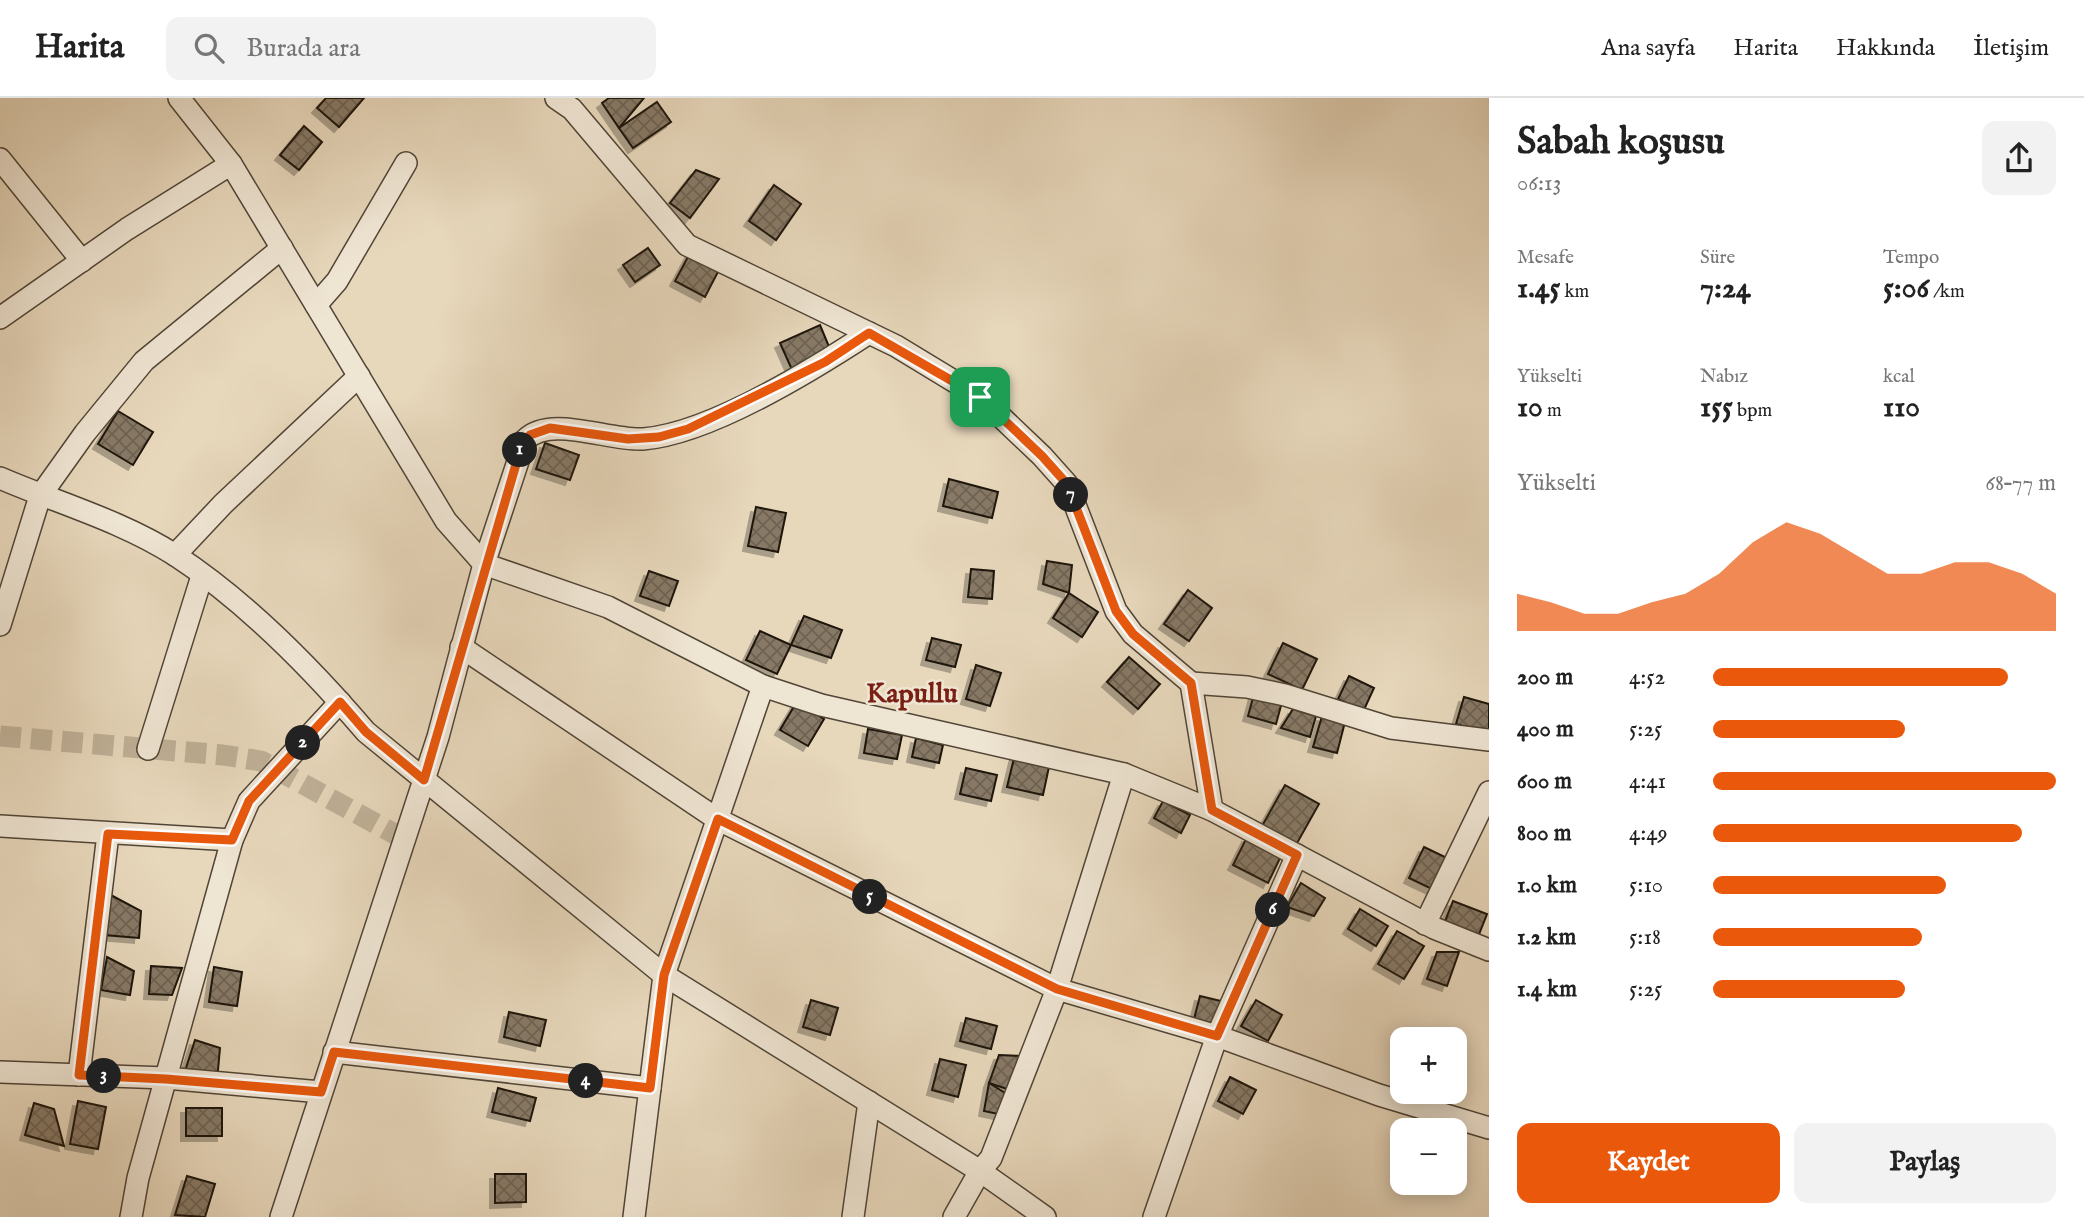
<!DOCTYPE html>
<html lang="tr">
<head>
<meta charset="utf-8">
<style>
	:root { --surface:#fff; --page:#f2f2f2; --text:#222; --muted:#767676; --line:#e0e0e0; --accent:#ea580c }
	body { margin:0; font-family:"IM FELL English",serif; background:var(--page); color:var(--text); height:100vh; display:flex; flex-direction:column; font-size:26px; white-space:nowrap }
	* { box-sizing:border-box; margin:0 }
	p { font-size:23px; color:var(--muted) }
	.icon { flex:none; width:38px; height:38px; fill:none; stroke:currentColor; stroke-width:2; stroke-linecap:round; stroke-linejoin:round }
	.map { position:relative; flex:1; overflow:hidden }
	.sheet { display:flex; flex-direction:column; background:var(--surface); width:595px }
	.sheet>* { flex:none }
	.controls { position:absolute; left:1390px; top:929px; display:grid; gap:14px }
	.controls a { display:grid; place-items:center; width:77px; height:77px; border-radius:14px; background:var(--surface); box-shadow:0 4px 18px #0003; font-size:35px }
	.pin { position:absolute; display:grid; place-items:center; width:60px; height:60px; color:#fff; margin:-30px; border-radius:14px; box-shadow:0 4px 10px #0006 }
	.km { position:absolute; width:35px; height:35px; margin:-18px; border-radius:50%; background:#222; color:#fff; font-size:19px; line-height:35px; text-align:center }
	.round { display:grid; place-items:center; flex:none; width:74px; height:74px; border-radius:14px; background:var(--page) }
	.headline { display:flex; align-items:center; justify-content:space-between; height:119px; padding:0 28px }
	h1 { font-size:38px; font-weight:800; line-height:52px }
	.figures { display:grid; grid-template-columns:repeat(3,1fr); gap:10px; height:119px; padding:7px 28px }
	.figures div { display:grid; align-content:center }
	.figures b { font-size:30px; font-weight:800 }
	.figures small { font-size:19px; font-weight:400 }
	.figures p { font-size:19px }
	.chart { height:196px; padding:14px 28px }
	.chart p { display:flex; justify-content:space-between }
	.chart svg { width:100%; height:126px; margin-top:7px; fill:var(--accent); opacity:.7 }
	.button { display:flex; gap:14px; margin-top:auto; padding:14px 28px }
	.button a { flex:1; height:80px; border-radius:14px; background:var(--accent); color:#fff; font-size:28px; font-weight:800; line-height:80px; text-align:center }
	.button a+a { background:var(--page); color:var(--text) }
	ul { padding:0 28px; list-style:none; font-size:23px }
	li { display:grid; grid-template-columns:112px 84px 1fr; align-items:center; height:52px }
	li i { height:18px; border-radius:9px; background:var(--accent) }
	header { display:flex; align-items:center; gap:42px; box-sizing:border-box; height:98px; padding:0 35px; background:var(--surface); border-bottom:2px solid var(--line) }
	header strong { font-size:33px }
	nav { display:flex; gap:38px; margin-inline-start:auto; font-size:24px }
	.search { width:490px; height:63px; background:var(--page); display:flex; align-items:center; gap:18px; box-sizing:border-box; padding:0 24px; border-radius:14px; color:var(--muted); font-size:26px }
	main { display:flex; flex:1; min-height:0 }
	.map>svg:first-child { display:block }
	.building { fill:url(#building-cross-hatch); stroke:#1e1409; stroke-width:2; filter:url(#shadow) }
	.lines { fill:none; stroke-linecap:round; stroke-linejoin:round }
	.minor-tunnel { stroke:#bfb097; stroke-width:21; stroke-dasharray:21 10; stroke-linecap:butt }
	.minor-casing { stroke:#504536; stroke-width:24 }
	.minor { stroke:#efe5d3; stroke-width:21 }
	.route-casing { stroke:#fff; stroke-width:14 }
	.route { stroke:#ea580c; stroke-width:9 }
	.labels { text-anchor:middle; stroke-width:5; stroke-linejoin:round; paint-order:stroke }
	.district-label { font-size:28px; font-weight:bold; fill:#7a1f14; stroke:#efe5d3 }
</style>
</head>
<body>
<header>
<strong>Harita</strong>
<div class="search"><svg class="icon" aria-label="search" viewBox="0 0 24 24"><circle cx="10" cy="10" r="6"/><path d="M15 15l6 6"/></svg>Burada ara</div>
<nav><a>Ana sayfa</a><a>Harita</a><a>Hakkında</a><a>İletişim</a></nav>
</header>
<main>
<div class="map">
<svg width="1489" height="1119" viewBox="0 0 1489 1119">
	<defs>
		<pattern id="building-cross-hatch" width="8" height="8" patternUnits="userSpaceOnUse" patternTransform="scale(1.75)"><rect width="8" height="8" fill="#877966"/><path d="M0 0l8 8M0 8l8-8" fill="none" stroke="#6e6252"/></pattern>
		<filter id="shadow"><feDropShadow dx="-5" dy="5" stdDeviation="0" flood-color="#0004"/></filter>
	</defs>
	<rect width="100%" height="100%" fill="#e7d7bb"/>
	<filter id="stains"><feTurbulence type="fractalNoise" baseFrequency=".00286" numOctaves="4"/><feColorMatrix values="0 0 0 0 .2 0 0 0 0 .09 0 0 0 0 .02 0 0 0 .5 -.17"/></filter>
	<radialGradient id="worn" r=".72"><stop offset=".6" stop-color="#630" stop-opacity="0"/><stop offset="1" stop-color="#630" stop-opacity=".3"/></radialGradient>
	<g class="building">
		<polygon points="326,0 364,0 339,29 317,10"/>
		<polygon points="609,0 644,0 619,30 602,5"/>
		<polygon points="657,4 671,24 633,50 619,30"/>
		<polygon points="304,28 322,44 299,72 280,57"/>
		<polygon points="696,72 719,81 690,120 670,105"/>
		<polygon points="774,87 801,106 776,142 749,123"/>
		<polygon points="648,150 660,167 635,184 623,167"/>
		<polygon points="690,155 720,170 705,199 675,183"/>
		<polygon points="820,227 832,256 793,274 780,245"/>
		<polygon points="118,313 153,334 133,367 98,346"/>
		<polygon points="545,345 579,357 570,382 536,371"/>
		<polygon points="949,381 998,394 992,420 943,408"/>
		<polygon points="756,409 786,415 778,454 748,448"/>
		<polygon points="1047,463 1072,467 1069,495 1043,486"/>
		<polygon points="971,471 994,473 992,501 968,499"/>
		<polygon points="649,473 678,483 669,508 640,498"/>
		<polygon points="1188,492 1212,510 1189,543 1164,526"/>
		<polygon points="1069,495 1098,514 1082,539 1053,520"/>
		<polygon points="804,518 842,532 831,560 791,547"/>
		<polygon points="760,533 791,547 777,576 746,562"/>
		<polygon points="932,540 961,547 955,569 926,562"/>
		<polygon points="1283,545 1317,561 1302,592 1268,576"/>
		<polygon points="1129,559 1160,586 1138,611 1107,584"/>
		<polygon points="976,567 1001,575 990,608 966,601"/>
		<polygon points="1349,578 1374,590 1363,614 1338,601"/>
		<polygon points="1254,596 1282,604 1276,626 1248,618"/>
		<polygon points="1464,599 1489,606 1489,636 1456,626"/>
		<polygon points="796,605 824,621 808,648 780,632"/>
		<polygon points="1293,611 1316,618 1310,639 1281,630"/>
		<polygon points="1322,618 1345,624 1337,655 1313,649"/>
		<polygon points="868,631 902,637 897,661 864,655"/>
		<polygon points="916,640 943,647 939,665 912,659"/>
		<polygon points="1015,656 1050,664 1043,697 1007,689"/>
		<polygon points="966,670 997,677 991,703 960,696"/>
		<polygon points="1285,687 1319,706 1296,747 1262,728"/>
		<polygon points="1163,703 1190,717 1181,735 1154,720"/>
		<polygon points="1247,739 1282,756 1268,785 1233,767"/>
		<polygon points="1424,749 1449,761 1434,792 1409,780"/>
		<polygon points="1301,785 1325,800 1314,818 1287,809"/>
		<polygon points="107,795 141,813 139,840 104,837"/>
		<polygon points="1453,803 1487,816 1478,839 1444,826"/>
		<polygon points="1360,811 1388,828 1376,848 1348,831"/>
		<polygon points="1397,833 1424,848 1404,881 1378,866"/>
		<polygon points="1437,854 1459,854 1447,888 1427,881"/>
		<polygon points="107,859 134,873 130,897 101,892"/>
		<polygon points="151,868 182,870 172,897 149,896"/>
		<polygon points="214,869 242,874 237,908 209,904"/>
		<polygon points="1200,898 1225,904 1219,927 1194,921"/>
		<polygon points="811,902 838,910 830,937 803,929"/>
		<polygon points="1256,902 1282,917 1268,943 1241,928"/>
		<polygon points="509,914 546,922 540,948 504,939"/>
		<polygon points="966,920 997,928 991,951 960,943"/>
		<polygon points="1419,932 1443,942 1415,942"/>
		<polygon points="195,942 220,950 217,983 185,973"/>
		<polygon points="999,957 1021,958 1010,992 989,985"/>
		<polygon points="940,961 966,967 958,999 932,992"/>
		<polygon points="1230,979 1256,992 1243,1016 1218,1003"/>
		<polygon points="989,985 1010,998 998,1016 984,1013"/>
		<polygon points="498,990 536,1000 530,1023 492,1014"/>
		<polygon points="78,1003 106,1009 98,1051 70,1046"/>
		<polygon points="34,1005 54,1011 64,1048 25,1037"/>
		<rect x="186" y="1010" width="36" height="28"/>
		<polygon points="495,1076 526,1076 526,1104 495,1105"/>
		<polygon points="187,1078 215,1086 205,1119 175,1117"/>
	</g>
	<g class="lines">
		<polyline class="minor-tunnel" points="0,638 223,657 261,663 404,741"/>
		<g class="minor-casing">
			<g id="minor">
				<polyline points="179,0 231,66 446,423 484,466 608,509 763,588 821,607 1124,676 1212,712"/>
				<polyline points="556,0 572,11 687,147 896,248 980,299 1042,358 1067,386 1116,513 1133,536 1191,585 1212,712 1434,830 1489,852"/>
				<polyline points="0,61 82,163"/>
				<polyline points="316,207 337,183 406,65"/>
				<polyline points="0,220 127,131 231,66"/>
				<path d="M0 380C58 405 122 423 175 457 244 502 313 572 366 634L664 877 980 1073 1045 1119"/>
				<polyline points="175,457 223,406 359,278"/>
				<polyline points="0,527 40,398 85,335 144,263 282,150"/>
				<polyline points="461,549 717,721 1057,891 1217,938 1379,997 1489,1030"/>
				<polyline points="1191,585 1247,589 1285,597 1391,630 1489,642"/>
				<polyline points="148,651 202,478"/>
				<polyline points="0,728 232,742"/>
				<polyline points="1425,826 1489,694"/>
				<polyline points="334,954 650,990"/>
				<polyline points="0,974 166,980 321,994"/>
				<polyline points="79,977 108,736"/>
				<polyline points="131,1119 138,1080 232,742 249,703 340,604"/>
				<path d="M281 1119 438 639 484 466 525 342C550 316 608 343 643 341 709 336 814 271 869 235"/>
				<polyline points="634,1119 664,877 763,588"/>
				<polyline points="853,1119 869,1004"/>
				<polyline points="954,1119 980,1073 991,1060 1057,891 1124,676"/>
				<polyline points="1154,1119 1217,938 1297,757"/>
			</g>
		</g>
		<use href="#minor" class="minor"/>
	</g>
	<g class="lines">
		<g class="route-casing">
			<polygon id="route" points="869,235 980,299 1042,358 1067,386 1116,513 1133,536 1191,585 1212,712 1297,757 1217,938 1057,891 718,721 664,877 650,990 334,954 321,994 166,981 79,977 108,736 232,742 249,703 340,604 366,634 424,682 521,349 530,337 550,330 628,341 659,339 688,331 825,264"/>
		</g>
		<use href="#route" class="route"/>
	</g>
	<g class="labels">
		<g class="district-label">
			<text x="912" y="604">Kapullu</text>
		</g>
	</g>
	<rect width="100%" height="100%" filter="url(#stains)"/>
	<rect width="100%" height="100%" fill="url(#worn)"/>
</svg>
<div class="controls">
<a>+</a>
<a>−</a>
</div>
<div class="pin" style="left:980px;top:299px;background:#1e9e55"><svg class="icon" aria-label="arrive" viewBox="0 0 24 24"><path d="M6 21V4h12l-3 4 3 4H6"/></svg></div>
<b class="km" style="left:520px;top:352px">1</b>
<b class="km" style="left:303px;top:645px">2</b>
<b class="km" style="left:104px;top:978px">3</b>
<b class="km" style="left:586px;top:983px">4</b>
<b class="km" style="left:870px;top:799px">5</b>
<b class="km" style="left:1273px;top:812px">6</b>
<b class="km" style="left:1071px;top:397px">7</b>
</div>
<section class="sheet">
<div class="headline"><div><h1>Sabah koşusu</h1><p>06:13</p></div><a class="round"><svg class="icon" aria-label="share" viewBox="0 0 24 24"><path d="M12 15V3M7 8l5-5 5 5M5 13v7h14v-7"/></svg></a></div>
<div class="figures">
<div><p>Mesafe</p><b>1.45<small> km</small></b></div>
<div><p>Süre</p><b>7:24</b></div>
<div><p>Tempo</p><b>5:06<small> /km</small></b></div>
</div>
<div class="figures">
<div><p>Yükselti</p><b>10<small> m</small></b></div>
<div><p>Nabız</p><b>155<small> bpm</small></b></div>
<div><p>kcal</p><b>110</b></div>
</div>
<div class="chart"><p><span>Yükselti</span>68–77 m</p>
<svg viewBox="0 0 160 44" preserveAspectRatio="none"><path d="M0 44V31L10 34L20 38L30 38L40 34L50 31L60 24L70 13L80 6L90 10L100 17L110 24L120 24L130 20L140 20L150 24L160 31V44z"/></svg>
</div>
<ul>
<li><b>200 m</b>4:52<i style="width:86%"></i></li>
<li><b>400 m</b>5:25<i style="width:56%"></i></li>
<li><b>600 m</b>4:41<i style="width:100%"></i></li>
<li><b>800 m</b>4:49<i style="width:90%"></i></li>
<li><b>1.0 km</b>5:10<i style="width:68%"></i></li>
<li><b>1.2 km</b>5:18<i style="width:61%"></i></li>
<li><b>1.4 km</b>5:25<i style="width:56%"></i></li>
</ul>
<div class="button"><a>Kaydet</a><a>Paylaş</a></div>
</section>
</main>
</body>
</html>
